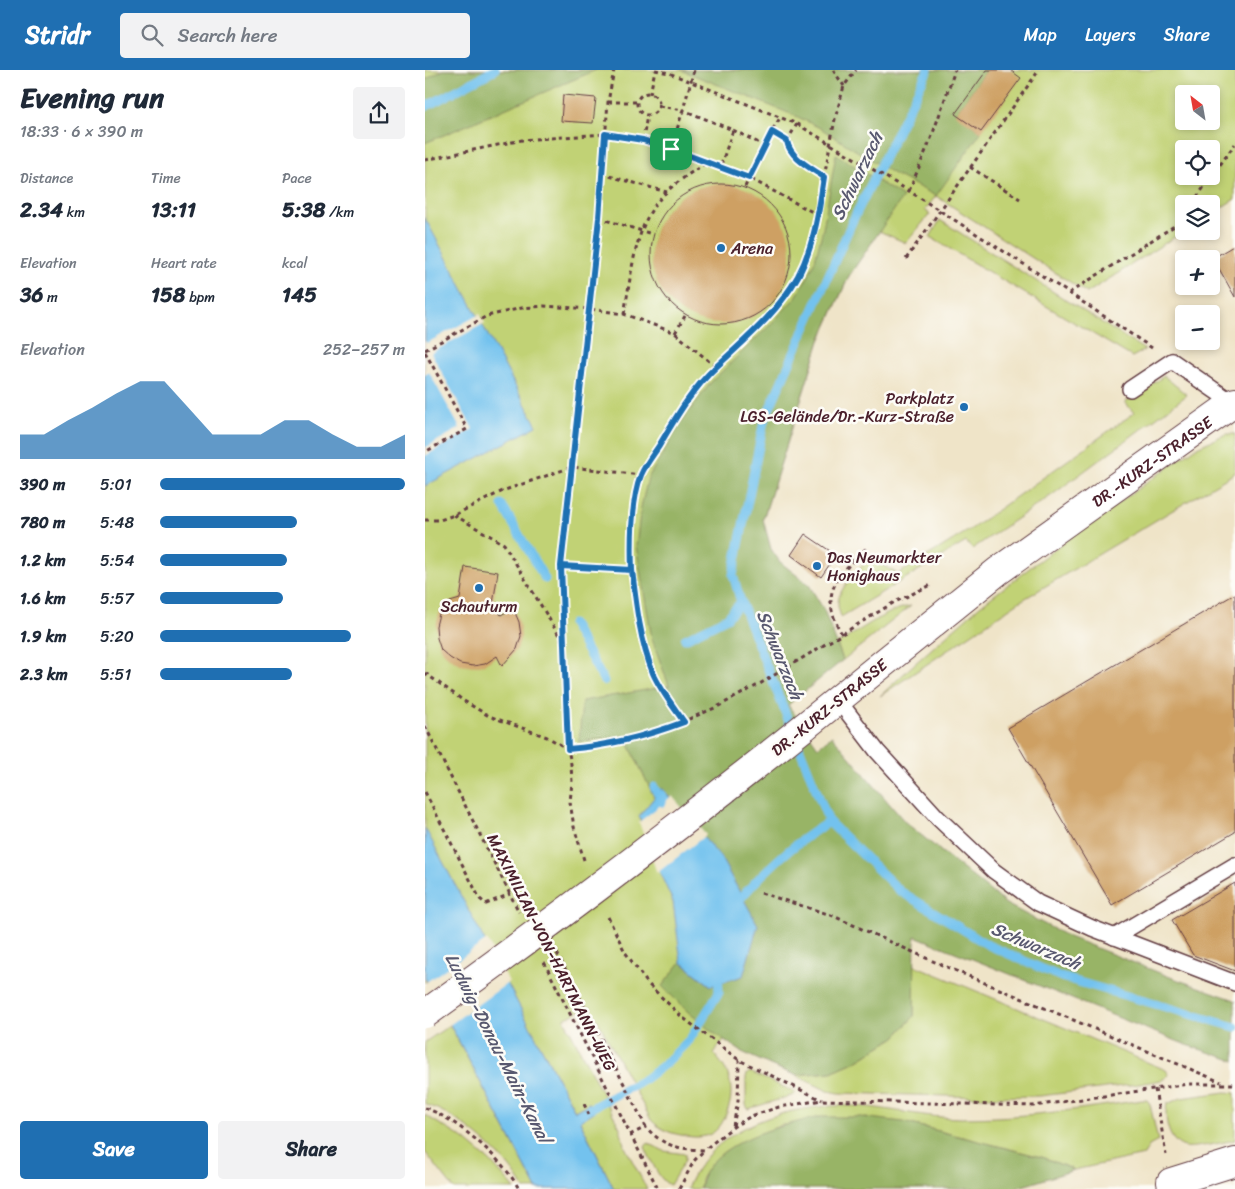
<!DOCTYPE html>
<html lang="en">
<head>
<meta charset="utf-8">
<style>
	:root { --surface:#fff; --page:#f2f2f3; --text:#1f2937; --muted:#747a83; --accent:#1f6fb2 }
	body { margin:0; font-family:Sriracha,sans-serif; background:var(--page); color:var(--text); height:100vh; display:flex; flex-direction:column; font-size:19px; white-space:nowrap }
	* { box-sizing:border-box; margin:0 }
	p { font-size:16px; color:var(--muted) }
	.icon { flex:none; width:28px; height:28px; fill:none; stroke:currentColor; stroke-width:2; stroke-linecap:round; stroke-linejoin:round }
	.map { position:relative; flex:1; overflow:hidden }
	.panel { display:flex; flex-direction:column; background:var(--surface); width:425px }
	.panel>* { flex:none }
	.needle { width:32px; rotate:329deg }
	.buttons { position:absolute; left:750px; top:15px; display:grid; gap:10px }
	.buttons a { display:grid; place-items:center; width:45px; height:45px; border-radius:5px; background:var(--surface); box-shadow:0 2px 8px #0003; font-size:25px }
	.pin { position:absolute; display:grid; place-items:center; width:42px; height:42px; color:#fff; margin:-21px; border-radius:10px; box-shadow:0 2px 8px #0006 }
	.round { display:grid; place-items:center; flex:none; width:52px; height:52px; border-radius:5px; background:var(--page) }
	.head { display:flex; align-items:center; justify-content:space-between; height:85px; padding:0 20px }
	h1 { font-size:28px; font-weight:700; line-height:38px }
	.figures { display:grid; grid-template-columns:repeat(3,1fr); gap:8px; height:85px; padding:5px 20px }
	.figures div { display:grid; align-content:center }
	.figures b { font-size:21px; font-weight:700 }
	.figures small { font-size:14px; font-weight:400 }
	.figures p { font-size:14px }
	.chart { height:140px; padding:10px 20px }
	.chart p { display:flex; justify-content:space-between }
	.chart svg { width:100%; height:90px; margin-top:5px; fill:var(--accent); opacity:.7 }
	.button { display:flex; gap:10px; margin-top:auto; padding:10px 20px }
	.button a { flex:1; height:58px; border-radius:5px; background:var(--accent); color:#fff; font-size:20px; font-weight:700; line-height:58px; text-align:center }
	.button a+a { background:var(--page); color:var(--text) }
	ul { padding:0 20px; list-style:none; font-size:16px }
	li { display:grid; grid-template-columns:80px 60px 1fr; align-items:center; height:38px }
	li i { height:12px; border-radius:6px; background:var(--accent) }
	header { display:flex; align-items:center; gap:30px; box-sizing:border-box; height:70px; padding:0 25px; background:var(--accent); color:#fff }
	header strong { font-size:24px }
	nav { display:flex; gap:28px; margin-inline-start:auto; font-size:18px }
	.search { width:350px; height:45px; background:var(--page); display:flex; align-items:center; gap:12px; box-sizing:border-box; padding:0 18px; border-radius:5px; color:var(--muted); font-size:19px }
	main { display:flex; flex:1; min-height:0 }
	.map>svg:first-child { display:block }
	.green { fill:#c1d275; stroke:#867850; fill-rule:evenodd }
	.forest { fill:#98b466; stroke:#716a48 }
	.water { fill:#73c2ee; stroke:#5e708c }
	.pier { fill:#efe4c8 }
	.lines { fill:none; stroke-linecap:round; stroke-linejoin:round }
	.stream { stroke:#73c2ee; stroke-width:9 }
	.building { fill:#cea063 }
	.lane-casing { stroke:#633d43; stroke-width:18 }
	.street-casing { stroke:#633d43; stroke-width:30 }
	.path { stroke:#633d43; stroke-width:3; stroke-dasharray:4 4; stroke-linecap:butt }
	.lane { stroke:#fff; stroke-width:15 }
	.street { stroke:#fff; stroke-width:28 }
	.street-bridge-casing { stroke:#633d43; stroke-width:30; stroke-linecap:butt }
	.street-bridge { stroke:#fff; stroke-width:28 }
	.route-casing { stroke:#fff; stroke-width:10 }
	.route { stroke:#1f6fb2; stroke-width:6 }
	.poi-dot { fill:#1f6fb2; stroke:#fdfcf7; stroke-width:2 }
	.labels { text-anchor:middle; stroke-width:5; stroke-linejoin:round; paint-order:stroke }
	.poi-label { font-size:16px; fill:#4a1f2b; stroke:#fdfcf7; text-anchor:start }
	.street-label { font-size:16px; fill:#4a1f2b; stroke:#fdfcf7 }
	.water-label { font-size:18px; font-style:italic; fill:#58586f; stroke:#fdfcf7 }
</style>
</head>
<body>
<header>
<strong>Stridr</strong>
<div class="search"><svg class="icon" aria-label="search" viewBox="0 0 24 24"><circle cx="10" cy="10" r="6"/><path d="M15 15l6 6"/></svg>Search here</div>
<nav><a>Map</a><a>Layers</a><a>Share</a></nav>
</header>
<main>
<section class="panel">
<div class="head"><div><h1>Evening run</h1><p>18:33 · 6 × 390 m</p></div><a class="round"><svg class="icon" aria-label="share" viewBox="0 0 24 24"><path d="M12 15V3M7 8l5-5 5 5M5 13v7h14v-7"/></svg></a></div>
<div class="figures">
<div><p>Distance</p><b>2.34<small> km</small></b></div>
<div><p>Time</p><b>13:11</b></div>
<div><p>Pace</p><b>5:38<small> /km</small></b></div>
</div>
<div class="figures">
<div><p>Elevation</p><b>36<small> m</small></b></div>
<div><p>Heart rate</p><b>158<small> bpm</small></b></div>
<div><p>kcal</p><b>145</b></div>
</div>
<div class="chart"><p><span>Elevation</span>252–257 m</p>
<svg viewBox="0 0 160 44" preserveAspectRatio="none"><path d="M0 44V32L10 32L20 25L30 19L40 12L50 6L60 6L70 19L80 32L90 32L100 32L110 25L120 25L130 32L140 38L150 38L160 32V44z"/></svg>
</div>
<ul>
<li><b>390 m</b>5:01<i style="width:100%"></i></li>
<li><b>780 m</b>5:48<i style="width:56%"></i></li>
<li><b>1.2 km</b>5:54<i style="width:52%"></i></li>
<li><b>1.6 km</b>5:57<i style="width:50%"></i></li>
<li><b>1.9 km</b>5:20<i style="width:78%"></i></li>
<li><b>2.3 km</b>5:51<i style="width:54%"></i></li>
</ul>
<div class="button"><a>Save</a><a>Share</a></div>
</section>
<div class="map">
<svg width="810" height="1119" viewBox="0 0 810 1119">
	<rect width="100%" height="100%" fill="#fdfcf7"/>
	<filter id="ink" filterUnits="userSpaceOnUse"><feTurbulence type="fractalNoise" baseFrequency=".02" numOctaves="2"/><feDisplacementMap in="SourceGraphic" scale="10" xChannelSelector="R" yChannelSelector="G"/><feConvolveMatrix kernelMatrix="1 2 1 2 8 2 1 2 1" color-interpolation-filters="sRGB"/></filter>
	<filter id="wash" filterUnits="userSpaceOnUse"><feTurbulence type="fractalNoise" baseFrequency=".0096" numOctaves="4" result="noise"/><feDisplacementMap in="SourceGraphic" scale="20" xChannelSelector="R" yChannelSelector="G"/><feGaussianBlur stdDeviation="1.12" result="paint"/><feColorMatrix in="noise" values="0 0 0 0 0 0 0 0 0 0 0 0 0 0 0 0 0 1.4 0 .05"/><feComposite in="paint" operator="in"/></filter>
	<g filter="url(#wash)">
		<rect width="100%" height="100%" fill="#efe4c8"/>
		<g class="green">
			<path d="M0 0H810V129L786 144V134H759V161L662 223 511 126 500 140 505 144 481 173 454 161 424 206 395 271 338 449 341 635 371 883 288 983C294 990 300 997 303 1005 307 1016 307 1029 303 1039 295 1064 282 1071 256 1065 244 1063 235 1059 226 1050L165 936 139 949 195 1058 199 1075 222 1119H189L155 1051 164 1033 150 1041 60 872 0 913ZM759 24H786V51H759ZM759 79H786V106H759Z"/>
			<polygon points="515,150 720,280 707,287 505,167"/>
			<path d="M739 306 762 325 627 425 547 479 541 472 416 547C415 543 413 538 413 535 412 518 435 499 445 488L473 504 546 459 709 343 700 332Z"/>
			<polygon points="801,364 810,364 810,403 594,532 455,626 487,596 555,536 645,467 772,377"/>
			<path d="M486 536 418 590 412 574C433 562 462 539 486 536Z"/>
			<polygon points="489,895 741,1000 744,1005 737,1010 714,1014 615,1026 560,1027 413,1023 403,1021 370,1005 406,1002 431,991 470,967 489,946"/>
			<path d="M25 955 112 1119H99C83 1087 34 1045 0 1034V972Z"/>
			<polygon points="325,1002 367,1021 370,1023 369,1025 323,1039 321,1035 321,1007 322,1004"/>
			<path d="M801 1022 810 1023V1070C800 1072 768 1079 760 1077 743 1073 739 1048 742 1034L756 1028Z"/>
			<path d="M717 1030H722L725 1034 733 1071 724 1076 719 1085 649 1100 620 1088 478 1052 357 1055 327 1067 300 1081 286 1094 276 1109 275 1119H262C287 1054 368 1033 431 1036 466 1038 501 1048 536 1048 597 1048 657 1039 717 1030Z"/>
			<polygon points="0,1045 39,1069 65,1091 90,1119 29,1119 0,1082"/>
			<path d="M223 1073 239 1081 260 1084V1090L245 1115C234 1111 225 1088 220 1077Z"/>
		</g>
		<g class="forest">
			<polygon points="18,0 171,0 0,73 0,10"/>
			<polygon points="256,0 562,0 531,43 556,62 511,126 469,104 395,58 371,46"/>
			<polygon points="411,84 478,127 424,206 395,270 338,449 346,479 355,492 384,515 399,540 418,590 363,635 393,677 407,666 480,752 581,834 644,867 745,907 810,930 810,991 759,974 490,866 489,946 470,967 431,991 406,1002 370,1005 345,995 317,982 286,961 262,941 237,916 256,892 286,916 237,718 229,727 200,666 154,672 157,631 244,616 227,569 211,476 216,437 223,408 259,348 287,311 345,255 371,227 383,207 390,190 398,159"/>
			<path d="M395 1047H436L478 1052 620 1088 649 1100 588 1119H275C280 1072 357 1055 395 1047Z"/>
		</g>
		<g class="water">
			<polygon points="0,148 112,356 0,416"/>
			<polygon points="237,718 296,788 333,855 318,906 286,916 256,892 248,832 234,801 214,746"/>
			<polygon points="0,758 150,1041 164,1033 169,1042 155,1051 189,1119 112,1119 2,911 0,908"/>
		</g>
		<g class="pier">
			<polygon points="55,244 60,253 6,283 48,359 0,386 0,378 35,358 4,302 0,304 0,271 2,273"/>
			<polygon points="247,726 281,765 232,803 214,752"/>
			<polygon points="62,870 84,912 23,956 0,913"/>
		</g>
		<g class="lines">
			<g class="stream">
				<polyline points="503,0 428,150 339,351 308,505 316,532 404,752 475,821 563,875 636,907 810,957"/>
				<polyline points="0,37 70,0"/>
				<polyline points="77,435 120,509"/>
				<polyline points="147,554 179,611"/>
				<polyline points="260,569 302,548 316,532"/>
				<polyline points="229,717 237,732"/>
				<path d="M311 834C336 803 370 772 404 752"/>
				<polyline points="157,1043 220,1009 240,994 265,969 294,922 293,902"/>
			</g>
		</g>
		<g id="blocks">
			<g class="building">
				<polygon points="562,0 585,0 596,8 556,62 530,44"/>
				<polygon points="138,25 171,28 168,53 136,51"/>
				<circle cx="296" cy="184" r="70"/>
				<polygon points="810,175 810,227 788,188"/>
				<polygon points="380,464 411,485 396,507 366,485"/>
				<polygon points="40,497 73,502 68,534 76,545 88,538 94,552 96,566 92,579 77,596 72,586 60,594 48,596 35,594 25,588 16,580 12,568 11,556 14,544 18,537 25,532 35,529"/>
				<polygon points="810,524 810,762 687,835 583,658"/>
				<polygon points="810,813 810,901 768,885 747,850"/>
			</g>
		</g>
	</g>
	<g filter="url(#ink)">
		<use href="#blocks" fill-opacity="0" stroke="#633d43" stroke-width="1"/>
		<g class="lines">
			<g class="lane-casing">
				<g id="lane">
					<polyline points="705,319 747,291 808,333"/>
					<polyline points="413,630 452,681 513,748 569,801 613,833 667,858 810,913"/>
					<polyline points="689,867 810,795"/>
				</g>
			</g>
			<g class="street-casing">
				<g id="street">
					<path id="s1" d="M379 657 573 501 810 332"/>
					<polyline points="746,1112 810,1092"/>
				</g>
			</g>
			<g class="path">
				<polyline points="230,0 244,3 372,54 484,121 644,223 727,278"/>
				<polyline points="269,0 258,40 308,60 295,98"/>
				<polyline points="408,0 419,16"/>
				<circle cx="223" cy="34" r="11"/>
				<polyline points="225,24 230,0"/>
				<polyline points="183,32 213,32"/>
				<polyline points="234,36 258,40 246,79"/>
				<polyline points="308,60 338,75"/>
				<path d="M347 61 362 71C365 88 386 98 399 107L393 145"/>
				<polyline points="218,70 222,45"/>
				<polyline points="362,71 372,54"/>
				<path d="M0 90 97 70 180 64 218 70 324 108 393 145C390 159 387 173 382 186 365 232 326 265 291 297"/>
				<polyline points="545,97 595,129"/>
				<polyline points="177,104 242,122"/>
				<polyline points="399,107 410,49 419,16 431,0"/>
				<polyline points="320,117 338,75 355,48"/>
				<polyline points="484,121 507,66 530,0"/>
				<polyline points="767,134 810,74"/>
				<polyline points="174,148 227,164"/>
				<polyline points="481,189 614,0"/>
				<polyline points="644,223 754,153 759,146"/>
				<path d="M199 244C206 208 209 160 233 131 246 115 264 104 281 93"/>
				<polyline points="250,263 260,246"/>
				<path d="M0 280 62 246 97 238 119 236 165 239 199 244 250 263 291 297C266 323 249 349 231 380 226 388 219 397 216 406 198 456 207 557 229 604 237 621 248 637 259 652"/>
				<polyline points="0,282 42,359 0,382"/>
				<polyline points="29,445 79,474 138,572"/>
				<polyline points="0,450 15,450 29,445 80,420 147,397 216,405"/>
				<polyline points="136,496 207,500"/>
				<path d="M417 564C392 522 413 505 443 477"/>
				<polyline points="0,603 39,631 64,646 122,667 143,679 159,678 238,660 292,637 333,615 468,533 506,515"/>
				<polyline points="0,656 94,842"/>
				<polyline points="0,722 55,829 61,834 85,824"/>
				<polyline points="159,790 149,757 145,732 147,712 146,694 143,679 136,496 174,148 183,32 189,0"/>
				<polyline points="336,823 406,845 510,892 796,1012"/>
				<polyline points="183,847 200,882 223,914 257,947 314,990 397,1030"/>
				<path d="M132 883 221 1057C238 1077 255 1079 279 1080L308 1057 326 1046 354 1037 397 1030 608 1036 764 1014H810"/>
				<polyline points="119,892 233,1119"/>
				<polyline points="730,1019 741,1085"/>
				<polyline points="159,1034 165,1047"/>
				<path d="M0 1038C31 1048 79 1090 94 1119"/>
				<polyline points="308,1056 313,1031 314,990"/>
				<polyline points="205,1065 221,1057"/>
				<polyline points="254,1119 269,1091 279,1080"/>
			</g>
			<use href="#lane" class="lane"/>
			<use href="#street" class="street"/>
			<g class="street-bridge-casing">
				<path id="street-bridge" d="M0 944C129 852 255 756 379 657"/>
			</g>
			<use href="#street-bridge" class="street-bridge"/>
		</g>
	</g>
	<g class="lines" filter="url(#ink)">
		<g class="route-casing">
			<path id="route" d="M246 79 218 70 180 64 174 148 136 496 207 500C211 534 215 570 228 603 236 621 248 636 259 652 222 666 182 676 143 679L136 496 207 500C206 472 206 431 216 405 220 395 228 385 234 376 251 347 267 319 292 296 322 268 353 242 373 206 389 176 394 141 399 107 386 98 365 88 362 71L347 62 324 108 246 79"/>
		</g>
		<use href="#route" class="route"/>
	</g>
	<g class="poi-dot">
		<circle cx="296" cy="178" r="5"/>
		<circle cx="539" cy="337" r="5"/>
		<circle cx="392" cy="496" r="5"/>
		<circle cx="54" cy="518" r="5"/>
	</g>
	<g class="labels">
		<g class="poi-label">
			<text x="306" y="184">Arena</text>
			<text x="529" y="334" text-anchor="end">Parkplatz<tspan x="529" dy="18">LGS-Gelände/Dr.-Kurz-Straße</tspan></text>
			<text x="402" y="493">Das Neumarkter<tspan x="402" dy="18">Honighaus</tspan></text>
			<text x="54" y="542" text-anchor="middle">Schauturm</text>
		</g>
		<g class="street-label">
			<text dy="6" stroke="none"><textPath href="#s1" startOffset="438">DR.-KURZ-STRASSE</textPath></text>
			<text transform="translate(404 637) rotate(-39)" y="6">DR.-KURZ-STRASSE</text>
			<text transform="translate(127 882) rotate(63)" y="6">MAXIMILIAN-VON-HARTMANN-WEG</text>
		</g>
		<g class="water-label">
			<text transform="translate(432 106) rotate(-64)" y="6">Schwarzach</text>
			<text transform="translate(355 585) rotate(68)" y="6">Schwarzach</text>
			<text transform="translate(611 876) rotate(23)" y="6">Schwarzach</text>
			<text transform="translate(73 978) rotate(63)" y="6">Ludwig-Donau-Main-Kanal</text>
		</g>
	</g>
</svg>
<div class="buttons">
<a><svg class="needle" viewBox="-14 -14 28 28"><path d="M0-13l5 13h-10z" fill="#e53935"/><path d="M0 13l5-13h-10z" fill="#747a83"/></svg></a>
<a><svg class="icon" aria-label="locate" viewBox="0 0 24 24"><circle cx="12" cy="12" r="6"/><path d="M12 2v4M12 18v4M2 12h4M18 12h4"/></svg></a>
<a><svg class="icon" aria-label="layers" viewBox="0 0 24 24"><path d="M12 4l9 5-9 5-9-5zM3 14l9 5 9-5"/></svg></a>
<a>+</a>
<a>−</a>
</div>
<div class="pin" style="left:246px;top:79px;background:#1e9e55"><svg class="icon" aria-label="arrive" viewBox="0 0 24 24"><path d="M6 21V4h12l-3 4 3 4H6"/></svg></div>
</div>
</main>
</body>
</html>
